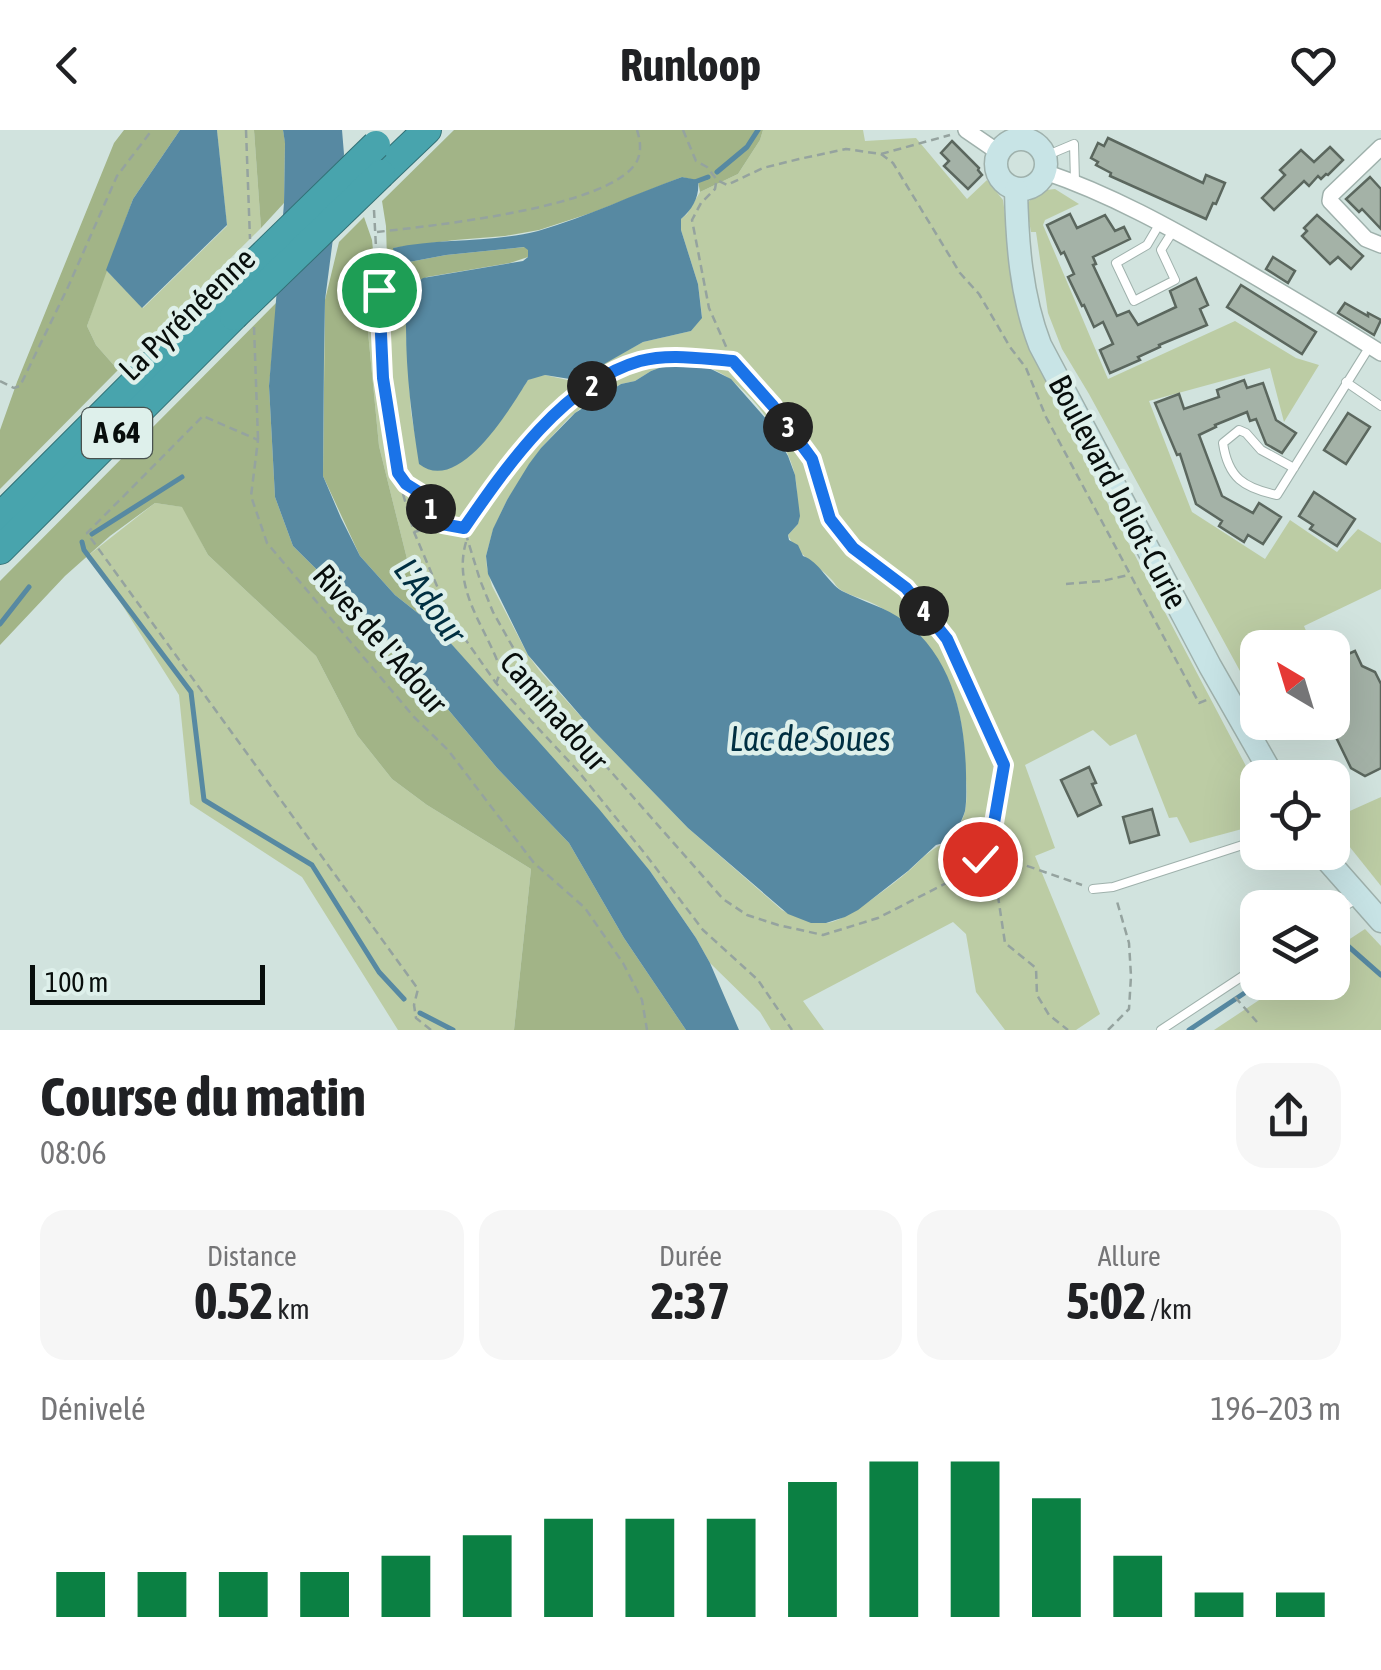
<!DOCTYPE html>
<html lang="fr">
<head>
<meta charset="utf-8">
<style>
	:root { --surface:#fff; --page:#f6f6f6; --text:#202124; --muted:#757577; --accent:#0b8043 }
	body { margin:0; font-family:"Asap Condensed",sans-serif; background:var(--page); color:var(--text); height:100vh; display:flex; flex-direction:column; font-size:38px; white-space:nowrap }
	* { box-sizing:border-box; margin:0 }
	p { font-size:32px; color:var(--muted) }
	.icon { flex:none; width:55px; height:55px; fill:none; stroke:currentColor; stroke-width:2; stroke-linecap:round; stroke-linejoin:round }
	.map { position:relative; height:900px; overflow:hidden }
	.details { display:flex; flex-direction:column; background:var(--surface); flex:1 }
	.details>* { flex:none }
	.needle { width:65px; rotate:322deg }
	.controls { position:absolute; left:1240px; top:500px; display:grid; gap:20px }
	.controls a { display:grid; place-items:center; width:110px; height:110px; border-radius:20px; background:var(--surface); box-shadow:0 10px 40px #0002; font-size:50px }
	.scale { position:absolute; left:30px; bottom:25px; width:235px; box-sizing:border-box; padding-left:10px; border:5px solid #080e0c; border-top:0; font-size:28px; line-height:35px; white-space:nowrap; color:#080e0c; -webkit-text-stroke:8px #def0eb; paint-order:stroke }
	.pin { position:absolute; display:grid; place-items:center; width:85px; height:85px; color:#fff; margin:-42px; border:5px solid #fff; border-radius:50%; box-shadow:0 2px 10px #0007 }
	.km { position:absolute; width:50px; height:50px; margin:-25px; border-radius:50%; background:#222; color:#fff; font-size:28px; line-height:50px; text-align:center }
	.round { display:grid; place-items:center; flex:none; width:105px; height:105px; border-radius:30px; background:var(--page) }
	.summary { display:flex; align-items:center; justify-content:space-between; height:170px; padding:0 40px }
	h1 { font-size:55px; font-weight:700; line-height:75px }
	.metrics { display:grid; grid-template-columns:repeat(3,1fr); gap:15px; height:170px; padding:10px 40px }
	.metrics div { display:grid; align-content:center; border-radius:25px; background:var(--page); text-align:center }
	.metrics b { font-size:50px; font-weight:700 }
	.metrics small { font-size:28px; font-weight:400 }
	.metrics p { font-size:28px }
	.chart { height:280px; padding:20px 40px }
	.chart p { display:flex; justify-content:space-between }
	.chart svg { width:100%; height:180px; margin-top:10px; stroke:var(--accent); stroke-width:6 }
	header { display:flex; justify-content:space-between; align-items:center; height:130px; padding:0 40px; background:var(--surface); font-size:45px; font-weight:700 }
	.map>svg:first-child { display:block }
	.green { fill:#bccca4; fill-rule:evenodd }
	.forest { fill:#a2b487 }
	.water { fill:#5789a2 }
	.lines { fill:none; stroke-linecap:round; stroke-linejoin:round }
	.stream { stroke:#5789a2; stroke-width:5 }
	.building { fill:#a4b2a7; stroke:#5b675e; stroke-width:2.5 }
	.service-casing { stroke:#9fb1ac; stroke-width:10 }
	.minor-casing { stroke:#9fb1ac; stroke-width:18 }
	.secondary-casing { stroke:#9fb1ac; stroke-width:25 }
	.motorway-casing { stroke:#327075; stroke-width:30 }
	.path { stroke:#95a39f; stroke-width:2.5; stroke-dasharray:8 5; stroke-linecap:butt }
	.service { stroke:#fff; stroke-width:8 }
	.minor { stroke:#fff; stroke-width:15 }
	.secondary { stroke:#c8e4e6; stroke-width:22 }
	.motorway { stroke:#48a4ad; stroke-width:28 }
	.motorway-bridge-casing { stroke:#327075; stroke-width:30; stroke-linecap:butt }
	.motorway-bridge { stroke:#48a4ad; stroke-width:28 }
	.route-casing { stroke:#fff; stroke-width:20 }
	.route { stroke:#1a73e8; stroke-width:12 }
	.labels { text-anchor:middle; stroke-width:9; stroke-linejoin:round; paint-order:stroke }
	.shield { fill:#def0eb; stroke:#48524f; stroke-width:2.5 }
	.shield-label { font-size:30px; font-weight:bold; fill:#080e0c }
	.street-label { font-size:32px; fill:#080e0c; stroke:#def0eb }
	.water-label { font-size:35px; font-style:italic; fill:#002f41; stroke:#def0eb }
</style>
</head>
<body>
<header><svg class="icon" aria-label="back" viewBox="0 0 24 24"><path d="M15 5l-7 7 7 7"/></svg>Runloop<svg class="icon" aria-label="heart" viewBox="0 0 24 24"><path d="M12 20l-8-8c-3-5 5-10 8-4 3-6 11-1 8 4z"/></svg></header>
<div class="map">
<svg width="1381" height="900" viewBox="0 0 1381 900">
	<rect width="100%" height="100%" fill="#d1e3de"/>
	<g class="green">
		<polygon points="217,0 254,0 261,98 118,240 96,215 87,196 106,140 143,178 227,96"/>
		<path d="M763 0H863L865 11 916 8 967 69 987 50 1003 70 1017 171 1033 218 1060 283 1257 657V695L1190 713 1177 687 1169 688 1136 604 1110 616 1093 600 1025 635 1055 718 1035 726 1100 884 1076 900H1005L976 862 966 804 953 792 803 871 824 900H771L760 882 710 833 696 808 650 741 438 499 410 441 379 316 368 202 369 151 374 130 387 129 397 147 417 152 408 163 406 205 411 282 420 334 499 293 528 250 537 246 545 245 572 251 643 212 691 201 702 187 698 154 681 100V89L687 84 700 62 738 44 760 10ZM670 234C682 234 697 234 709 238 745 249 788 310 795 346 798 361 797 378 798 394L788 405C797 425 817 434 831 449 836 454 835 456 841 460 849 465 861 468 870 472 938 504 964 562 965 635 966 649 968 666 965 681 963 691 956 699 955 710 933 716 927 724 911 739 896 752 844 793 826 793 813 794 793 786 782 780L688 698 592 599 539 540 528 525 492 456 487 438 486 426 493 400 507 370 541 318 569 288 586 274 621 254 635 251 651 241Z"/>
		<polygon points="1055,59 1079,74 1045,90 1043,95 1108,249 1235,191 1296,228 1319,235 1284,292 1270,238 1149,271 1192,382 1265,429 1290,390 1337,422 1358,399 1381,413 1381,459 1304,496 1313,517 1258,518 1257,560 1252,563 1089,264 1062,219 1048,183 1036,102 1031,102 1026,75 1038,61"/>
		<polygon points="155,373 183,377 208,425 316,526 357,605 392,649 427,675 531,739 514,900 398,900 302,747 190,674 179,565 90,424"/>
		<polygon points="1381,667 1381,756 1333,696 1332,689"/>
		<polygon points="1365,799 1381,816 1381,900 1214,900 1285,853 1332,852 1333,820"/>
	</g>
	<g class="forest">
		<polygon points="124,0 180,0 133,69 87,196 96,215 118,240 0,359 0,300 17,252 114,13"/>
		<polygon points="254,0 283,0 285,12 284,73 261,98"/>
		<polygon points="454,0 763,0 760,10 738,44 700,62 698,51 682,47 594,82 539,100 505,106 455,110 393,118 409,132 446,125 525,117 528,119 528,127 510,133 427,147 417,152 397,147 387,129 386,96 382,71"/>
		<polygon points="364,87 372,110 374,130 369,151 368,202 379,316 410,441 438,499 395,465 360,426 323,346 325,170 339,112"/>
		<polygon points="277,172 269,256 275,367 293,416 401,523 497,638 569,713 624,808 686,900 514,900 531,739 427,675 392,649 357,605 316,526 208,425 182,377 155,373 110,406 65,446 0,515 0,451"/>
	</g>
	<g class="water">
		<polygon points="180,0 217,0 227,95 142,178 106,140 133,69"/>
		<polygon points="283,0 342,0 344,24 325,170 324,227 323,346 341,388 360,426 395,465 438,499 599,679 650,741 696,808 710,833 739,900 686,900 624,808 569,713 497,638 401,523 293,416 275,367 269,256 284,73 285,13"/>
		<path d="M682 47 698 50C700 66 693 79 681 89V100L698 154 702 188 691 201 643 212 576 250 545 245 528 250C511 277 459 366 419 334 412 289 406 244 406 198 406 188 404 175 407 166 410 158 416 153 423 148L523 131 528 127V120L524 117 446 125 409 132 395 130 393 118C440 108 491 113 538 101 587 87 634 64 682 47Z"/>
		<path d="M670 234 709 238 731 249 768 291 788 326 795 345 800 386 798 394 788 405 789 410 798 415 803 426C820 432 827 452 842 461 863 472 886 477 904 491 952 527 965 587 966 643 966 655 967 669 965 681 962 691 956 699 955 710L936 715 908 741 858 780 845 787 826 793H811L788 784 688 698 592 599 528 525 488 444 486 426 493 399 507 370 529 334 541 318 575 283 621 254 635 251 651 241Z"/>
	</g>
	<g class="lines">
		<g class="stream">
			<polyline points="717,42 747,17 758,0"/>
			<polyline points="692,53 708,47"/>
			<polyline points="92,404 182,347"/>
			<polyline points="82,412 84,420 191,562 204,670 312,735 379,842 404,869"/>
			<polyline points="0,494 29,457"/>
			<polyline points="1332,808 1340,809 1381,845"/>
			<polyline points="420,883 453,900"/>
			<polyline points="1189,900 1261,852"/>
		</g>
	</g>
	<g class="building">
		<polygon points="1108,8 1203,53 1206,45 1225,53 1216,74 1213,73 1206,89 1110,46 1111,43 1096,35 1098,32 1091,28 1098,13 1104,16"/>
		<polygon points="952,11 979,38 978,40 982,45 968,59 944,36 949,31 941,23"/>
		<polygon points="1330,17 1343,30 1328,45 1326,44 1321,49 1318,46 1309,56 1304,51 1274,80 1262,68 1285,45 1280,40 1301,20 1314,32"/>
		<polygon points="1370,47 1381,59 1381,99 1362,79 1359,82 1346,69"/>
		<polygon points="1070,84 1077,98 1105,85 1115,101 1124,97 1130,109 1093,127 1096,134 1093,135 1117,186 1129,181 1138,195 1176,177 1170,161 1196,148 1208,175 1200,179 1207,195 1159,215 1160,217 1138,227 1140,230 1110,243 1100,220 1113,214 1103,192 1094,197 1084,175 1082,176 1068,147 1074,144 1064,122 1061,124 1047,95"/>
		<polygon points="1317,85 1363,126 1351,139 1338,127 1330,134 1302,106 1307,101 1304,98"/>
		<polygon points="1273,127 1295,141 1288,153 1266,139"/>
		<polygon points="1241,155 1316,202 1302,224 1227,177"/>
		<polygon points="1345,173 1368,186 1368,183 1381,190 1374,205 1338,183"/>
		<polygon points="1244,250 1247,258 1263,253 1276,290 1296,303 1282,323 1266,314 1256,289 1250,291 1247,282 1215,295 1216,297 1199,305 1222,366 1253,383 1259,373 1281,387 1263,414 1248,405 1244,412 1219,396 1222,391 1196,374 1180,324 1177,325 1155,273 1179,264 1184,279 1219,267 1217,260"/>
		<polygon points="1348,283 1370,297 1346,334 1324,320"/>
		<polygon points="1314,362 1355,389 1337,416 1310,399 1313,395 1299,386"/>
		<polygon points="1355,521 1362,536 1375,542 1381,554 1381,638 1365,646 1351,638 1332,599 1332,531"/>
		<polygon points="1089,637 1096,653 1092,654 1101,675 1078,686 1061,650"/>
		<polygon points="1152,679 1159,705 1130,713 1123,687"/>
	</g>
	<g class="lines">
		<g class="service-casing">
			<g id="service">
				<polyline points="1044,23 1055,22 1074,14 1075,52"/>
				<polyline points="1160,93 1147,115 1116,133 1134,171 1175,150 1161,120 1173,101"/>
				<polyline points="1346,252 1381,276"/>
				<path d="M1294 338 1261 320 1246 303 1239 300 1223 313C1228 348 1244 358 1277 365L1370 216"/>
				<polyline points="1093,759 1113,757 1258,710"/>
				<polyline points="1332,784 1358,768"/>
				<polyline points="1161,900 1258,836"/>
			</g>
		</g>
		<g class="minor-casing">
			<g id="minor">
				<polyline points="966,0 998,22"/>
				<polyline points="1381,17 1331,65 1330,71 1366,109 1381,115"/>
				<path d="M1045 42C1110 64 1171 98 1230 132 1281 162 1331 191 1381 223"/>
			</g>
		</g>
		<g class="secondary-casing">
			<g id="secondary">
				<circle cx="1021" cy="34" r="25"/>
				<path d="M1016 59C1017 112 1021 166 1040 215L1210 536 1274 648"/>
				<polyline points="1320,722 1381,791"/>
			</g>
		</g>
		<g class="motorway-casing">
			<g id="motorway">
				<polyline points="381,44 427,0"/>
				<polyline points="0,387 220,167"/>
				<polyline points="0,420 234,186"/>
			</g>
		</g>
		<g class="path">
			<polyline points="246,0 250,109"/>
			<polyline points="683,0 696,31 707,37 717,50 727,55 763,38 799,29 846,19 881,24 950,5"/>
			<polyline points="881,24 893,33 960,143 979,164 1010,217 1026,238 1046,287 1199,573 1209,569"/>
			<polyline points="716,53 715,59 701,73 692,90 709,178 732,230"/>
			<polyline points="374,80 383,248 397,343 414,402 451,489 496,553 578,641 646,725 703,800 758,850 792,900"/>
			<path d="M377 102C428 96 613 78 637 31 642 21 640 9 637 0"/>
			<polyline points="254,197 258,309"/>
			<polyline points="0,251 14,258 20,256 68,157 117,46 152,0"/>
			<polyline points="401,348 406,355 422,364 441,393"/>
			<path d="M414 402 442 395 464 398C506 337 565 252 640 231 670 223 703 229 733 231L773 276 812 329 830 389 853 418 906 458 947 509 1004 635 989 723 962 745 878 788 823 805 778 795 747 785 723 769 561 585 520 530 493 482 480 450 464 398"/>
			<path d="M466 412C452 461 487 498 501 541L496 553"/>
			<polyline points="1066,454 1102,451 1129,445"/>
			<polyline points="990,723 1082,755"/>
			<polyline points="981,731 996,753 1005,813 1036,838 1037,865 1049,885 1068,900"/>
			<polyline points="1235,867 1257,892"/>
			<polyline points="431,900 416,888 414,875 418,859 87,403 203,286 258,310 251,366 267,413 414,587 448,620 534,733 585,778 623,833 642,870 647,900"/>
			<polyline points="1108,900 1129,879 1131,846 1129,813 1116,768"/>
		</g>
		<use href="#service" class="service"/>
		<use href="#minor" class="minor"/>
		<use href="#secondary" class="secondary"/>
		<use href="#motorway" class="motorway"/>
		<g class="motorway-bridge-casing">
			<g id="motorway-bridge">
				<polyline points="220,167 376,15"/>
				<polyline points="234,186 381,44"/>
			</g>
		</g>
		<use href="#motorway-bridge" class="motorway-bridge"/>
	</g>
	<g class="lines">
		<g class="route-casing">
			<path id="route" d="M379 160 383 248 398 343 406 354 422 364 442 394 464 398C506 337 565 252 640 231 670 223 703 229 733 231L773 276 812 329 830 389 853 418 906 458 947 509 1004 635 989 722 980 729"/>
		</g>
		<use href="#route" class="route"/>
	</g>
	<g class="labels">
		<rect class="shield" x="82" y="278" width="70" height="50" rx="8"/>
		<g class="shield-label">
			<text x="117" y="313">A 64</text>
		</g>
		<g class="street-label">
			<text transform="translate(187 184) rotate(-44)" y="11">La Pyrénéenne</text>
			<text transform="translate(1118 362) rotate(62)" y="11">Boulevard Joliot-Curie</text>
			<text transform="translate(380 509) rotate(49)" y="11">Rives de l'Adour</text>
			<text transform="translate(554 581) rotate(49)" y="11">Caminadour</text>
		</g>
		<g class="water-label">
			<text transform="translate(430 471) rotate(54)" y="12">L'Adour</text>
			<text x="810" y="621">Lac de Soues</text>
		</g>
	</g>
</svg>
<div class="controls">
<a><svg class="needle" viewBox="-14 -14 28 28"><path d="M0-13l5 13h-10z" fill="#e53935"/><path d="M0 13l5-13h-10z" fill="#757577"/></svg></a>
<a><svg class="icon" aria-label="locate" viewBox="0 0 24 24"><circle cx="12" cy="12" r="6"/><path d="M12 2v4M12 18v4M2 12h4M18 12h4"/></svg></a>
<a><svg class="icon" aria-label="layers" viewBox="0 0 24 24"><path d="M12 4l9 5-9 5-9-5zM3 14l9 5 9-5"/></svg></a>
</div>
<div class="scale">100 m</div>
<div class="pin" style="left:379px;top:160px;background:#1e9e55"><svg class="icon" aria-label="arrive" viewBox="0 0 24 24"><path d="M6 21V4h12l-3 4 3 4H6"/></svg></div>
<div class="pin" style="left:980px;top:729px;background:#d93025"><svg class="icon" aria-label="check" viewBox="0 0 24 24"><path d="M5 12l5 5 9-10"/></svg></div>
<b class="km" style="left:431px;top:379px">1</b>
<b class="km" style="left:592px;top:256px">2</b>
<b class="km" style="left:788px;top:297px">3</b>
<b class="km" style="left:924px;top:481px">4</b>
</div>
<section class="details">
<div class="summary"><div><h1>Course du matin</h1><p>08:06</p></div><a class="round"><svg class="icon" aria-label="share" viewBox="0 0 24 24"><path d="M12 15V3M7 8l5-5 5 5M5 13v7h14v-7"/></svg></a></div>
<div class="metrics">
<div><p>Distance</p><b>0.52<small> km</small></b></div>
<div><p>Durée</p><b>2:37</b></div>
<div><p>Allure</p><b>5:02<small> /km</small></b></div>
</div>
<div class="chart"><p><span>Dénivelé</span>196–203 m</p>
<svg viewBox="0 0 160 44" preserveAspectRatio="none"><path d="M5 44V33M15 44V33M25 44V33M35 44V33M45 44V29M55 44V24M65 44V20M75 44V20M85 44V20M95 44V11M105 44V6M115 44V6M125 44V15M135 44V29M145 44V38M155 44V38"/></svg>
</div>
</section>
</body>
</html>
